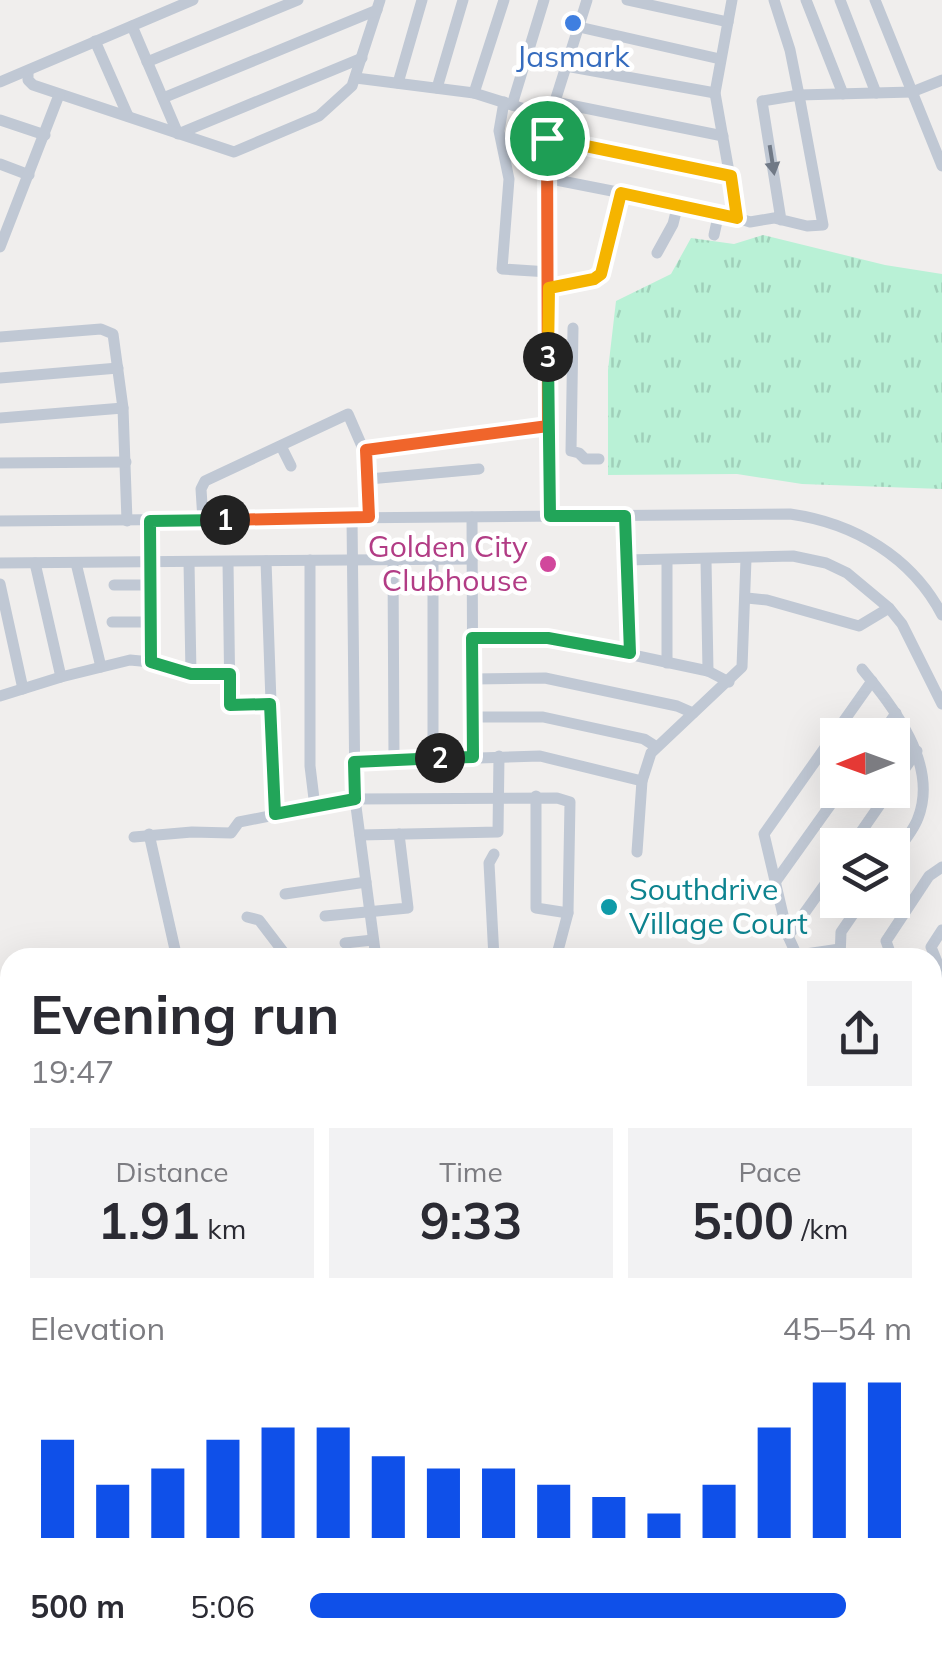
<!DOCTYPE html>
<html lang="en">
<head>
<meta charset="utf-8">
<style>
	:root { --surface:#fff; --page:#f2f2f3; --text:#2b2b33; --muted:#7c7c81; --accent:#0f50e9 }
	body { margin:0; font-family:Mulish,sans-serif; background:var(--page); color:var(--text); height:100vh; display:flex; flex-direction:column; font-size:38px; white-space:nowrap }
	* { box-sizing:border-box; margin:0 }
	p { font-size:32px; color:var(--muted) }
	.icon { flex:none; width:55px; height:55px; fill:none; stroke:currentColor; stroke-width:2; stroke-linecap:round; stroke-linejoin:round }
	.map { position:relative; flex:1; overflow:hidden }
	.drawer { position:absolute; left:0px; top:948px; width:942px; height:718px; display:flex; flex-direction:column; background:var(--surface); border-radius:30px 30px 0 0; box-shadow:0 10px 40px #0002 }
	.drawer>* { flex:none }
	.needle { width:65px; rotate:269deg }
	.buttons { position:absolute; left:820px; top:718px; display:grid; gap:20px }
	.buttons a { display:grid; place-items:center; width:90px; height:90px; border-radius:0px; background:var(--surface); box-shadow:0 10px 40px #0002; font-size:50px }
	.pin { position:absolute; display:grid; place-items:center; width:85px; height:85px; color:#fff; margin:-42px; border:5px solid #fff; border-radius:50%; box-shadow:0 2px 10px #0007 }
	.km { position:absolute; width:50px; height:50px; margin:-25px; border-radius:50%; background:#222; color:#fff; font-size:28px; line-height:50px; text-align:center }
	.round { display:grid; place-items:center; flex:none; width:105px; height:105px; border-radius:0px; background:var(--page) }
	.head { display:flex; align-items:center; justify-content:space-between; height:170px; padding:0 30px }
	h1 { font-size:55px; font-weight:700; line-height:75px }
	.figures { display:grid; grid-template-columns:repeat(3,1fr); gap:15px; height:170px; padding:10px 30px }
	.figures div { display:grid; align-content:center; border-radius:0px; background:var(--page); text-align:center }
	.figures b { font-size:50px; font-weight:700 }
	.figures small { font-size:28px; font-weight:400 }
	.figures p { font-size:28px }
	.chart { height:280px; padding:20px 30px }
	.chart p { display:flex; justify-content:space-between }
	.chart svg { width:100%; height:180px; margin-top:10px; stroke:var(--accent); stroke-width:6 }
	ul { padding:0 30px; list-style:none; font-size:32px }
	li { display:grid; grid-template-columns:160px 120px 1fr; align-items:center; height:75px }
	li i { height:25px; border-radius:12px; background:var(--accent) }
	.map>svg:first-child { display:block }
	.grass { fill:url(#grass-tufts) }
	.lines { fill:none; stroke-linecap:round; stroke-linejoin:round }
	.minor { stroke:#c0c8d4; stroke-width:11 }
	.oneway { fill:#707986 }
	.split-1-casing { stroke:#fff; stroke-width:20 }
	.split-2-casing { stroke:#fff; stroke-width:20 }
	.split-3-casing { stroke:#fff; stroke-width:20 }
	.split-4-casing { stroke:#fff; stroke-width:20 }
	.split-1 { stroke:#f0652b; stroke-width:12 }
	.split-2 { stroke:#22a559; stroke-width:12 }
	.split-3 { stroke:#22a559; stroke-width:12 }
	.split-4 { stroke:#f5b400; stroke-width:12 }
	.shop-dot { fill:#3f7fe0; stroke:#fff; stroke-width:4 }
	.hotel-dot { fill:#d1479c; stroke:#fff; stroke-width:4 }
	.culture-dot { fill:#0f9aa8; stroke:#fff; stroke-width:4 }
	.labels { text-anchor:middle; stroke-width:9; stroke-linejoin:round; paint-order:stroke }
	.shop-label { font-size:30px; fill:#366cbe; stroke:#fff }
	.hotel-label { font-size:30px; fill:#b23c85; stroke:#fff; text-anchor:end }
	.culture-label { font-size:30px; fill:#0d838f; stroke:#fff; text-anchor:start }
</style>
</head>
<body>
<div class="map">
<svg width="942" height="1663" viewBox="0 0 942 1663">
	<defs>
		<pattern id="grass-tufts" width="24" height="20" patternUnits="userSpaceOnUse" patternTransform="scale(2.5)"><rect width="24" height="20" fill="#b9f1d6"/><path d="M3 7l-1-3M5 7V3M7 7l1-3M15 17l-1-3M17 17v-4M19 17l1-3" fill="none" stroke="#a0d0ba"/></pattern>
	</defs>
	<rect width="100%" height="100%" fill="#f0eeed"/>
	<g class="grass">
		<polygon points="763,235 885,265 942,274 942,489 802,484 737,474 608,475 608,370 616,301 671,274 691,238 734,244"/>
		<polygon points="32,1655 188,1655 187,1663 30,1663"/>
	</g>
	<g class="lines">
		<g class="minor">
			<polyline points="627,0 728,22"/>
			<polyline points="732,0 715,93 737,217"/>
			<polyline points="774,0 790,50 799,95 912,92 942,80"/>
			<polyline points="806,0 843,94"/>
			<polyline points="840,0 876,93"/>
			<polyline points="875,0 942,166"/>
			<polyline points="132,26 178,134 362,58"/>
			<polyline points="579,27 720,59"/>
			<polyline points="95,41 128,116"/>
			<polyline points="147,62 298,0"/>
			<polyline points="566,66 715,93"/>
			<polyline points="28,71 28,80 33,85 234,152 319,116 352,86 380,0"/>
			<polyline points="356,78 474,93 550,117"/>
			<polyline points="0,82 193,0"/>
			<polyline points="398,83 422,0"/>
			<polyline points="437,88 463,0"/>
			<polyline points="474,93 504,0"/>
			<polyline points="163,98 377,10"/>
			<polyline points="504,102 499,131 509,179 502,269 549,272"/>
			<polyline points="555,102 723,136"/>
			<polyline points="512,105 544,0"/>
			<polyline points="0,120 45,135"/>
			<polyline points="547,138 731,176"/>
			<polyline points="0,164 29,175"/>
			<polyline points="546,178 719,212 750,222 774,218 807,226 823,225 799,95 762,101 781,220"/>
			<polyline points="714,235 719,212"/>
			<polyline points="0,247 59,95"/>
			<polyline points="657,253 673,224 678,204"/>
			<polyline points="549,288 593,279 601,274 621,193"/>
			<polyline points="573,328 571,451 579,453 585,459 599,459"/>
			<polyline points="0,337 101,329 113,334 123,408 127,521"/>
			<polyline points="0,378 118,368"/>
			<polyline points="0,418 123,408"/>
			<polyline points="281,446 291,466"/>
			<polyline points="366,450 548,426"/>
			<polyline points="0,463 126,462"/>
			<polyline points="369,479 479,469"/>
			<polyline points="550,516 547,138 550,117 587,0"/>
			<polyline points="625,516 629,653"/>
			<polyline points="352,517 355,799 376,958"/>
			<polyline points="472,517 473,757"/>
			<polyline points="203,520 201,489 205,481 348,414 368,460 369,517"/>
			<path d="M0 521 790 514C854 523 912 557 942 615"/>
			<polyline points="149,521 151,662"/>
			<polyline points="310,560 310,766 315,807"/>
			<polyline points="393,560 394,760"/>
			<polyline points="433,560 433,759"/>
			<polyline points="626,560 793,556 826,563 847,573 889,608 902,624 942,704"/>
			<polyline points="667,560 667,663"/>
			<polyline points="706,560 708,671"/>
			<polyline points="266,561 275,815"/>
			<polyline points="189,562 191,674"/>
			<polyline points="228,562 230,705 270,704"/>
			<polyline points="0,563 472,559"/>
			<polyline points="35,563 61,677"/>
			<polyline points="76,563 101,667"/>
			<polyline points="0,584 23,689"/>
			<polyline points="114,585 150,585"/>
			<polyline points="747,598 767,600 859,626 889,608"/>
			<polyline points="112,622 150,622"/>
			<polyline points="473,638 548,637 708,671 729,682"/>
			<path d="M862 669C893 707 939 764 918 818 913 832 901 845 892 857"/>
			<polyline points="473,679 545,678 677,706 693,713"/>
			<polyline points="0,696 61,677 130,660 151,662 191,674 230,674"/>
			<polyline points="473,717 543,717 644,739 655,746"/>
			<polyline points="881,735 896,713"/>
			<polyline points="354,762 540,756 642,781"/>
			<polyline points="892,787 917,751"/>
			<polyline points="536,796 536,908 568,913"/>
			<polyline points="149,834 176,954"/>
			<polyline points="360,835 498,832 499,756"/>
			<polyline points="134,837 192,832 231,833 239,822 355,799 557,798 570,802 568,913 556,958"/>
			<polyline points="852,845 890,790"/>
			<polyline points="637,852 642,781 651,753 742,667 746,559"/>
			<polyline points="494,854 489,863 494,958"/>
			<polyline points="776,881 841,790"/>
			<polyline points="285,894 366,882"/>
			<polyline points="325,916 408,908 399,834"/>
			<polyline points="247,917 259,920 288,958"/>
			<polyline points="942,930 931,947 942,974"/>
			<polyline points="788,936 838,866"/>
			<polyline points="345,943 373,940"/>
			<polyline points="778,958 840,949"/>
			<polyline points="798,958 788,936 764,834 872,681"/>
			<polyline points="840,958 841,932 863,900"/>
			<polyline points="892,958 886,941 929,876 942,867"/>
			<polyline points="0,1082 9,1112"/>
			<polyline points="932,1090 939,1129"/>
			<polyline points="932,1249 942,1253"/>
			<polyline points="0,1275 10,1291"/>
			<polyline points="0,1342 10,1345"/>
			<polyline points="932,1383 942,1354"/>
			<polyline points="0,1393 10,1396"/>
			<polyline points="932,1495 942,1516"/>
			<polyline points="932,1578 942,1576"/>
			<polyline points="592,1655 593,1663"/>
			<polyline points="778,1655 781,1663"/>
			<polyline points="922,1655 925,1663"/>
			<polyline points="393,1663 394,1655"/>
			<polyline points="406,1663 406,1655"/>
		</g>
	</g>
	<defs><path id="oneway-solid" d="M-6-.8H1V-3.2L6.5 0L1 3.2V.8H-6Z" transform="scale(2.5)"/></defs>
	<use class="oneway" href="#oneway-solid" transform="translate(772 160) rotate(81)"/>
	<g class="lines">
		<g class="split-1-casing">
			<polyline id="split-1" points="225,520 369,517 366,450 548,426 547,138"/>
		</g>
		<g class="split-2-casing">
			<polyline id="split-2" points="225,520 150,521 151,662 191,674 230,674 230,705 270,704 275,814 355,799 354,762 440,758"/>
		</g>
		<g class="split-3-casing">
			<polyline id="split-3" points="440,758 473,757 472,638 548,638 630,653 625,516 550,516 548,357"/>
		</g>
		<g class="split-4-casing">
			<polyline id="split-4" points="547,138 731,176 737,218 621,193 601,274 594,279 549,288 548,357"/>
		</g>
		<use href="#split-1" class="split-1"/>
		<use href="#split-2" class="split-2"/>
		<use href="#split-3" class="split-3"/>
		<use href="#split-4" class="split-4"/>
	</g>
	<circle class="shop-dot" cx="573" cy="23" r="10"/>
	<circle class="hotel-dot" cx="548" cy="564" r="10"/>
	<circle class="culture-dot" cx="609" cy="907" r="10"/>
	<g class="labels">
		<g class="shop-label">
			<text x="573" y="67">Jasmark</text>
		</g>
		<g class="hotel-label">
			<text x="528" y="557">Golden City<tspan x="528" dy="34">Clubhouse</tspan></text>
		</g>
		<g class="culture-label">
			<text x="629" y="900">Southdrive<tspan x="629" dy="34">Village Court</tspan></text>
		</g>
	</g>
</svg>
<div class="buttons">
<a><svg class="needle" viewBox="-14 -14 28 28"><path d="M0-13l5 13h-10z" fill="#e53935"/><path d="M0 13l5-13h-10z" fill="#7c7c81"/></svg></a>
<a><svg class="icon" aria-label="layers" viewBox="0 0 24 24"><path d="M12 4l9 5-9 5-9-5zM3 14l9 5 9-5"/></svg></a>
</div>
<div class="pin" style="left:547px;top:138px;background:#1e9e55"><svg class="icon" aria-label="arrive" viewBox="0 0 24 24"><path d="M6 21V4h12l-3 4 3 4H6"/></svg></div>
<b class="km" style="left:225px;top:520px">1</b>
<b class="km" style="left:440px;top:758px">2</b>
<b class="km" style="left:548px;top:357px">3</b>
<section class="drawer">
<div class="head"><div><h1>Evening run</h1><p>19:47</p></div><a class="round"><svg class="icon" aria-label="share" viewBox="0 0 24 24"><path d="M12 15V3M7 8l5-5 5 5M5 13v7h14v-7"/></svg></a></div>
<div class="figures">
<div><p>Distance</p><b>1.91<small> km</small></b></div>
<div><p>Time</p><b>9:33</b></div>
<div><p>Pace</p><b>5:00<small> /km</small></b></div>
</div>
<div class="chart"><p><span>Elevation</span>45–54 m</p>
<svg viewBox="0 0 160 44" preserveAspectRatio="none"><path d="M5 44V20M15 44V31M25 44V27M35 44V20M45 44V17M55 44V17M65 44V24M75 44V27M85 44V27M95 44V31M105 44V34M115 44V38M125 44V31M135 44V17M145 44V6M155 44V6"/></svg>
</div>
<ul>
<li><b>500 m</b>5:06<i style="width:89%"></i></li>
</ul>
</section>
</div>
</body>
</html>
